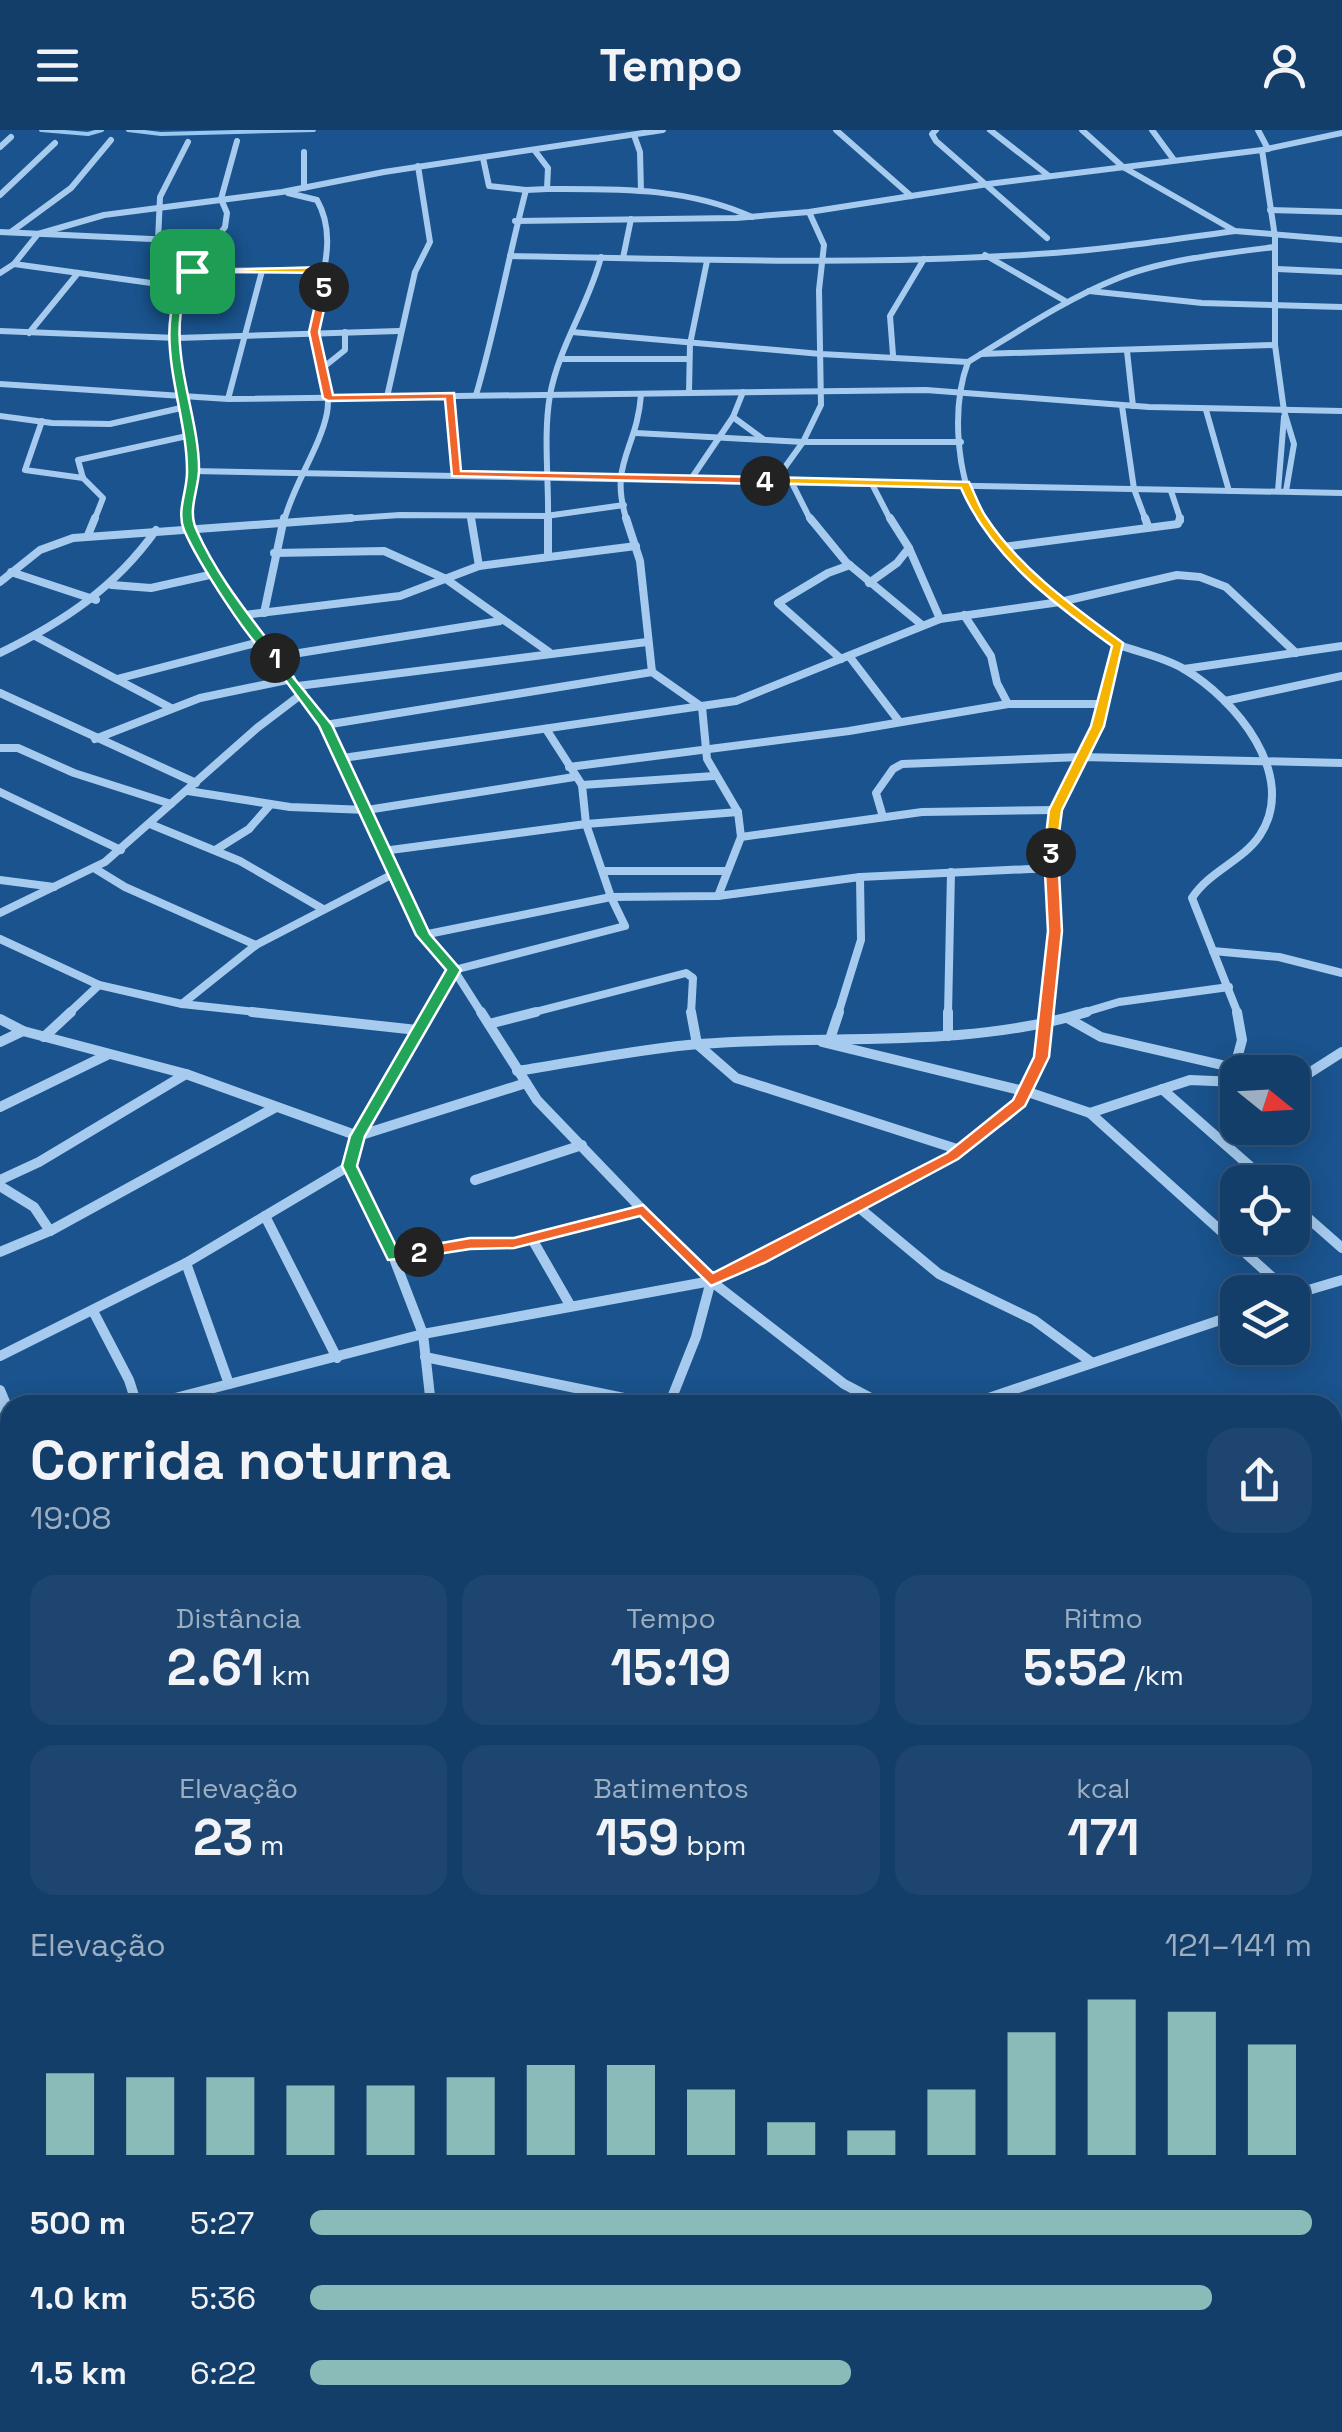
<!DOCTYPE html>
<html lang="pt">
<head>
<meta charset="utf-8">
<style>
	:root { --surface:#143e6a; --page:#1d4570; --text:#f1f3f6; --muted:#9daec1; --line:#33577e; --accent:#8bbbb9 }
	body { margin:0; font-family:"Space Grotesk",sans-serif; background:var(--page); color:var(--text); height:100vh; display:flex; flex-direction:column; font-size:38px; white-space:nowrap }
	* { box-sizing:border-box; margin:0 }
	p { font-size:32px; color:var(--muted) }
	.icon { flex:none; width:55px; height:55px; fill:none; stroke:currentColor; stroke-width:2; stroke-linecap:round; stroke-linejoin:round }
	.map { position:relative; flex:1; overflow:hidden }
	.drawer { position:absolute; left:0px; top:1265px; width:1342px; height:1038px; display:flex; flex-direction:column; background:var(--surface); border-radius:30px 30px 0 0; box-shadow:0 5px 25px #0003,0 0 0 2px var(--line) }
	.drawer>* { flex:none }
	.needle { width:65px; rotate:108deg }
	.controls { position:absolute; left:1220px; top:925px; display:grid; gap:20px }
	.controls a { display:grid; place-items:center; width:90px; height:90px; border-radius:20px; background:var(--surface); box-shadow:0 5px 25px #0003,0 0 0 2px var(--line); font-size:50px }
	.pin { position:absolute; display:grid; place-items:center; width:85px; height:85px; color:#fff; margin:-42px; border-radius:20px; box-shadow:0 5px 15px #0006 }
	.km { position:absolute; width:50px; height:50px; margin:-25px; border-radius:50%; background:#222; color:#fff; font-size:28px; line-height:50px; text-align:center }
	.round { display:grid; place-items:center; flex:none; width:105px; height:105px; border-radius:30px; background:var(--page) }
	.overview { display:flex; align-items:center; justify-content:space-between; height:170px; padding:0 30px }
	h1 { font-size:55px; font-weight:700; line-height:75px }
	.figures { display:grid; grid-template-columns:repeat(3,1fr); gap:15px; height:170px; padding:10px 30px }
	.figures div { display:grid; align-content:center; border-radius:25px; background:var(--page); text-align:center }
	.figures b { font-size:50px; font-weight:700 }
	.figures small { font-size:28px; font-weight:400 }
	.figures p { font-size:28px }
	.chart { height:280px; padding:20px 30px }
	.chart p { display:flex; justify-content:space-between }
	.chart svg { width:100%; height:180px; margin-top:10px; stroke:var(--accent); stroke-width:6 }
	ul { padding:0 30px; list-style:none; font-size:32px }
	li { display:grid; grid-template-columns:160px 120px 1fr; align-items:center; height:75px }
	li i { height:25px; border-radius:12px; background:var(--accent) }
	header { display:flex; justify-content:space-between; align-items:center; height:130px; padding:0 30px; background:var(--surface); font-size:45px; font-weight:700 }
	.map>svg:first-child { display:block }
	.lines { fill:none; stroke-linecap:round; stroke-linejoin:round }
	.stream { stroke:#98c7f0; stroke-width:4 }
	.street-far3 { stroke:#a6cbee; stroke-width:6 }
	.street-far2 { stroke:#a6cbee; stroke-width:8 }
	.street-far1 { stroke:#a6cbee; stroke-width:10 }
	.street { stroke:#a6cbee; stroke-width:12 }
	.split-1 { fill:#22a559; stroke:#fff; stroke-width:2.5 }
	.split-2 { fill:#22a559; stroke:#fff; stroke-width:2.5 }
	.split-3 { fill:#f0652b; stroke:#fff; stroke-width:2.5 }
	.split-4 { fill:#f5b400; stroke:#fff; stroke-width:2.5 }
	.split-5 { fill:#f0652b; stroke:#fff; stroke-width:2.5 }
	.split-6 { fill:#f5b400; stroke:#fff; stroke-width:2.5 }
</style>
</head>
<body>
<header><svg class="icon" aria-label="menu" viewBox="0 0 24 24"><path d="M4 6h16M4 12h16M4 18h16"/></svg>Tempo<svg class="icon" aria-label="person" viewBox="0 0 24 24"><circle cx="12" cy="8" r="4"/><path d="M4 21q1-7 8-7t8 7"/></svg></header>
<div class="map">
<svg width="1342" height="2302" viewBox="0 0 1342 2302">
	<rect width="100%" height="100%" fill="#1a538d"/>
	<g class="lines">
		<g class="stream">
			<polyline points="41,0 88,4 102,0"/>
			<polyline points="128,0 161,4 314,0"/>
		</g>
		<g class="street-far3">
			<polyline points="836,0 911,66"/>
			<polyline points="936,0 932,4 936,11 1047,108"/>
			<polyline points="990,0 1049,46"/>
			<polyline points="1082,0 1123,37 1235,101 1342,110"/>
			<polyline points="1152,0 1174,30"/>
			<polyline points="1258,0 1268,19"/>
			<polyline points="634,5 640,22 641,61"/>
			<polyline points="0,17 11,7"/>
			<polyline points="1262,20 1275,107 1275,215 1284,281 1294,314 1286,361"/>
			<polyline points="304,22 304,58"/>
			<polyline points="483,28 489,56 526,60"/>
			<path d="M547 59C618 59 686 57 752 87"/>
			<polyline points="0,65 55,13"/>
			<polyline points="1270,80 1342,82"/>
			<polyline points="515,91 736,88 809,82 988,54 1262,20 1342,3"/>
			<polyline points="0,102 216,112"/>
			<polyline points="11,102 71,58 111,10"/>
			<polyline points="158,111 160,67 188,12"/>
			<polyline points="985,125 1067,172"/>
			<path d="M510 126C686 129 862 136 1038 124 1104 120 1169 110 1235 101"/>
			<polyline points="623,128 631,89"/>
			<polyline points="1277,139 1342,142"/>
			<polyline points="192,141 325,140"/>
			<polyline points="0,143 14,134"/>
			<polyline points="180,157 14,134 38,104 104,85 282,62 384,42 663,0"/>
			<polyline points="1089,161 1202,173 1342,177"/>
			<polyline points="0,201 177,208 399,201"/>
			<polyline points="572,202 821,224 968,232"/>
			<polyline points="29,203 78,143"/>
			<polyline points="1127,221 1133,276"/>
			<polyline points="981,224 1275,215"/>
			<polyline points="893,225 890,186 924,129"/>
			<polyline points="563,229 689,229"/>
			<polyline points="320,240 345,220 345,202"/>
			<polyline points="0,254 228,269 926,260 1149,277 1342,281"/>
			<polyline points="689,262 690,214 707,131"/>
			<path d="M476 265C496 197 508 129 526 60L547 59 548 38 535 21"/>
			<polyline points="450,266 456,344"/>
			<polyline points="387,267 415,142 430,112 418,36"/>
			<polyline points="228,269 262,141"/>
			<polyline points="1122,276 1134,359 1146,391"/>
			<polyline points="1206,280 1229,361"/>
			<polyline points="0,286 52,293 110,294 181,278"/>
			<polyline points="733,287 763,309"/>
			<polyline points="42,291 25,340 83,348"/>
			<polyline points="636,303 803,312 961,312"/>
			<polyline points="193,341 1342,363"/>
			<polyline points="691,349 733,287 743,262"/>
			<polyline points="775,351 803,312 821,275 819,160 824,115 809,82"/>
			<polyline points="791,351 811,391"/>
			<polyline points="872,354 891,391"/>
			<polyline points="1171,361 1181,391"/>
			<polyline points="1278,361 1284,287"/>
			<polyline points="471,386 472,391"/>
			<polyline points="94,391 103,368 83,348 78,330 187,306"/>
			<polyline points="188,391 187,369 193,341 179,268 177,173 180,157 225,97 227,83 221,69 237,11"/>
			<path d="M284 391C294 353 320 318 327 283 332 256 316 233 315 207 313 161 342 114 317 70L288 63"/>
			<polyline points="312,391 400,385 546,386 624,375"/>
			<path d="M548 391C549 351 543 305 550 265 559 216 589 174 601 127"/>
			<path d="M627 391C608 333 637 320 641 265"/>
			<path d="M982 391C956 349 951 278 968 232 1016 203 1064 170 1116 149 1161 130 1226 123 1275 117"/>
		</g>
		<g class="street-far2">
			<polyline points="188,388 188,397 214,444 325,595 423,805 454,840 482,884"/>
			<polyline points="471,388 479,436"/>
			<polyline points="626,388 640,431 652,542"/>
			<polyline points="810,388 846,432 922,495"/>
			<polyline points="890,388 909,418 940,489"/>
			<polyline points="980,388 1028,445 1119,515 1097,596 1056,680 1051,738 1055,801 1046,884"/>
			<polyline points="1145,388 1148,396"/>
			<polyline points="88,405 95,388"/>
			<polyline points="1003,417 1178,394 1180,388"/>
			<polyline points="274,423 384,421 446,449 549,522"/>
			<polyline points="548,425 548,388"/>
			<polyline points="11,442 96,470"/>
			<polyline points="0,452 40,420 73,408 351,388"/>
			<polyline points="869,453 897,433 909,418"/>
			<polyline points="112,455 151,458 214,444"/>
			<polyline points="264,483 284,388"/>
			<polyline points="244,485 400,466 479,436 636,416"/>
			<polyline points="964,485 991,526 997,553 1008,574 1105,574"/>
			<polyline points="35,506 171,578"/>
			<path d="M1119 515C1141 523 1164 527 1184 539 1235 569 1299 645 1260 705 1243 731 1209 741 1192 768L1238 884"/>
			<path d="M0 523C63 492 115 458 156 400"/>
			<polyline points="849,526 898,590"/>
			<polyline points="274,527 500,491"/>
			<polyline points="841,529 778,473 828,443 850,435"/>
			<polyline points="1184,539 1342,516"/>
			<polyline points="117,549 263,511"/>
			<polyline points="298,556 647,512"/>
			<polyline points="0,563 196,653"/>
			<polyline points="1225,571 1342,546"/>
			<polyline points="325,595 652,542 702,577 707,629 738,682 741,707"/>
			<polyline points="95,609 200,568 292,549"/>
			<polyline points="0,618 18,618 74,643 171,674"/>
			<polyline points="343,628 736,571 940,489 1060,472 1177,445 1200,447 1226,457 1296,523"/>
			<polyline points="569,637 849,601 1008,574"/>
			<polyline points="582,655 714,646"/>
			<polyline points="188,661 290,677 367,680 574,647"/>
			<polyline points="0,662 121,720"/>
			<polyline points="883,687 876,663 893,639 902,634 1081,627 1342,633"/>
			<polyline points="150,694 240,731 323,779"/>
			<polyline points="217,719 249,699 270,675"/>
			<polyline points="383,721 586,694 738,682"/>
			<polyline points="94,738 125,757 256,815"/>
			<polyline points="604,741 727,741"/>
			<polyline points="0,750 54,757"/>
			<polyline points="718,766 860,747 1051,738"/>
			<polyline points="611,767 718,766 741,707 922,682 1056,680"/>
			<polyline points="0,783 105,732 257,598 303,563"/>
			<polyline points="423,805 611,767 586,694 582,655 546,599"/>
			<polyline points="0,809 99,855 182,874 275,884"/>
			<polyline points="1213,821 1279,827 1342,843"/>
			<polyline points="182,874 256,815 393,744"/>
			<polyline points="68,884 99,855"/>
			<polyline points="428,884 454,840 625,796 611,767"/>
			<polyline points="527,884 686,843 693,848 691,884"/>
			<polyline points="838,884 861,810 860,747"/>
			<polyline points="948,884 951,742"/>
			<polyline points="1079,884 1119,872 1229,857"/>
		</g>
		<g class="street-far1">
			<polyline points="252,882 417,900"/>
			<polyline points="481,882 537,970 711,1151 844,1254 884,1275"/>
			<polyline points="691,882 697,914 736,948 960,1020"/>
			<polyline points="0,889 23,901 186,944 358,1006 526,953"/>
			<polyline points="1069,889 1101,907 1235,938"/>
			<polyline points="489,894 536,882"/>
			<polyline points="948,906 948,882"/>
			<polyline points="44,907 71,882"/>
			<polyline points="830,909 839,882"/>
			<polyline points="0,912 23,901"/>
			<polyline points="822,912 1028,962 1090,983 1292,1165"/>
			<path d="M517 941C577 932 638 919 699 914 828 904 962 920 1087 882"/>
			<polyline points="1231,951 1242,910 1237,882"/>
			<polyline points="1292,954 1342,922"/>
			<polyline points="1162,959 1268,1052"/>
			<polyline points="0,977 107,925"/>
			<polyline points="1090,983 1190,950 1237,952"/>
			<polyline points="349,1036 393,1126 423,1204 431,1275"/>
			<polyline points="0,1050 39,1032 186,944"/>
			<polyline points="475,1050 582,1015"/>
			<polyline points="0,1056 34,1077 50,1101"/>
			<polyline points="1292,1074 1342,1118"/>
			<polyline points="857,1076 939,1144 1034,1190 1091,1232"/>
			<polyline points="265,1086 337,1228"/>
			<polyline points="532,1109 570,1175"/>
			<polyline points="0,1122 50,1101 276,977"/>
			<polyline points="393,1126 470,1114 513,1113 643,1080"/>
			<polyline points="186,1133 229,1254"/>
			<polyline points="1295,1164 1342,1150"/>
			<polyline points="93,1181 129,1250 137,1275"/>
			<polyline points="0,1226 186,1133 349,1036 358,1006 430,882"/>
			<polyline points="425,1227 658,1275"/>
			<polyline points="0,1260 5,1272 4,1332 10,1370"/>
			<polyline points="148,1275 423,1204 711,1151 759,1130 953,1026 1008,985 1028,962 1042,927 1047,882"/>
			<polyline points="669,1275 696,1207 711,1151"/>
			<polyline points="968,1275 1238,1184"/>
			<polyline points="0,1405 10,1404"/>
			<polyline points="1332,1409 1342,1410"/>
		</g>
		<g class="street">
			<polyline points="0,1525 10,1512"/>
			<polyline points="0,1701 10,1686"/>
			<polyline points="0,1916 10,1914"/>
			<polyline points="1332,2164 1342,2162"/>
			<polyline points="0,2194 10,2194"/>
			<polyline points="414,2292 414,2302"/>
		</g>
	</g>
	<path class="split-1" d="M189 139 197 141C156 200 200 278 199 341 198 362 187 381 197 401 218 448 251 487 281 528L275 532C252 519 196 428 184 400 176 380 188 360 187 340 187 274 146 198 189 139Z"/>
	<polygon class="split-2" points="275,525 332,595 430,804 461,840 365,1006 357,1036 398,1120 425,1118 425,1126 388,1130 342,1036 350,1006 446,840 416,805 319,596 269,528"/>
	<polygon class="split-3" points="1051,719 1058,723 1062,801 1049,927 1025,976 958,1029 764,1133 711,1156 640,1086 514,1118 470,1119 419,1127 411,1122 419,1117 470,1108 514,1108 643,1075 713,1143 947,1023 1013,970 1034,927 1048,801 1044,723"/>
	<path class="split-4" d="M765 347 969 352C975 364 979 377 986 387 1020 439 1074 477 1123 513L1104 596 1062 680 1056 726 1044 723 1049 680 1091 596 1112 516C1053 473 991 427 961 358L761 353Z"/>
	<polygon class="split-5" points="324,154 329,157 319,202 333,265 454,263 461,341 765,347 771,351 765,354 452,346 445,269 328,271 323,268 309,202 319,157"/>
	<polygon class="split-6" points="325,137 330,140 329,157 324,160 319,157 320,143 187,141"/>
</svg>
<div class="controls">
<a><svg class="needle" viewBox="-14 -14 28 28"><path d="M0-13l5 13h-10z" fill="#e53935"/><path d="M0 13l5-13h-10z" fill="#9daec1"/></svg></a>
<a><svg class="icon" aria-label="locate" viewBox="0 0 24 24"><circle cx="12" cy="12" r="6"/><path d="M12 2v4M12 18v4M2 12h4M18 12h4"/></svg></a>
<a><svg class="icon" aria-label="layers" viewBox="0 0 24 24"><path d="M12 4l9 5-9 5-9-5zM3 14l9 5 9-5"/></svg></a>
</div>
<div class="pin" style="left:192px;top:141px;background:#1e9e55"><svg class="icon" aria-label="arrive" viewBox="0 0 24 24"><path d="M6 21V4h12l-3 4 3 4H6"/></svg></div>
<b class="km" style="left:275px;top:528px">1</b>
<b class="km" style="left:419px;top:1122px">2</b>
<b class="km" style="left:1051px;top:723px">3</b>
<b class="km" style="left:765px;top:351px">4</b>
<b class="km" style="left:324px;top:157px">5</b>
<section class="drawer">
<div class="overview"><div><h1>Corrida noturna</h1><p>19:08</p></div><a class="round"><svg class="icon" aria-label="share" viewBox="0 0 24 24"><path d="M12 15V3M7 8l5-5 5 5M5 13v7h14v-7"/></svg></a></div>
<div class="figures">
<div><p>Distância</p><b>2.61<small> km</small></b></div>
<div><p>Tempo</p><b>15:19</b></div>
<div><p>Ritmo</p><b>5:52<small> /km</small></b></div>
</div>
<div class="figures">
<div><p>Elevação</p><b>23<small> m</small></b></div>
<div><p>Batimentos</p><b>159<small> bpm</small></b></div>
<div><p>kcal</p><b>171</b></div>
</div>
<div class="chart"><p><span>Elevação</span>121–141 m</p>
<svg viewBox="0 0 160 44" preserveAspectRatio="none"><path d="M5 44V24M15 44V25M25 44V25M35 44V27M45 44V27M55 44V25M65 44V22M75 44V22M85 44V28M95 44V36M105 44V38M115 44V28M125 44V14M135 44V6M145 44V9M155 44V17"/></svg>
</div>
<ul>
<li><b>500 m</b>5:27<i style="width:100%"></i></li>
<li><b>1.0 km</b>5:36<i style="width:90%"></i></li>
<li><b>1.5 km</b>6:22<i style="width:54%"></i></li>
</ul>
</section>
</div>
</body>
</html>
